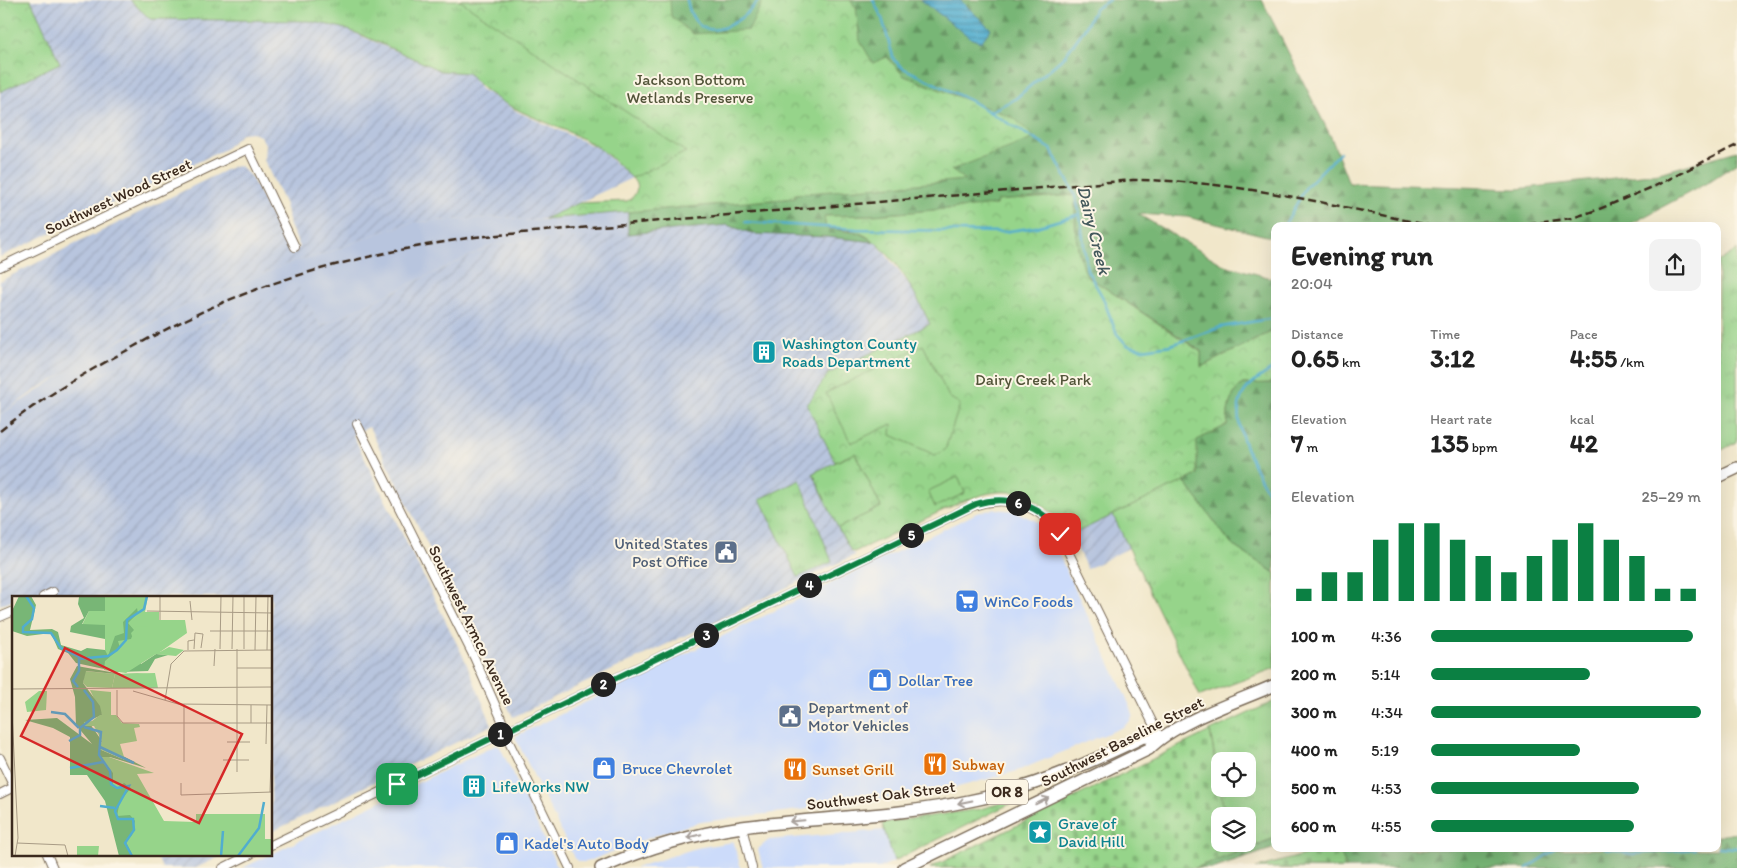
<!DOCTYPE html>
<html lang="en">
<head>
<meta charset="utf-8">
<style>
	:root { --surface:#fff; --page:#f2f2f2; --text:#222; --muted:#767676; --accent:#0b8043 }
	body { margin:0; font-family:Itim,sans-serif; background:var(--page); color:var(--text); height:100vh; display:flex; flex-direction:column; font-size:19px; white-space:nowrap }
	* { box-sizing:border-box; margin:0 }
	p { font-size:16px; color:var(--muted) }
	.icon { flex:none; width:28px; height:28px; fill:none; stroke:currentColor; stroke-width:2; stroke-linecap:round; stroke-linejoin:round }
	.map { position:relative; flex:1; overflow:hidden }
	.sheet { position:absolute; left:1271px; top:222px; width:450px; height:630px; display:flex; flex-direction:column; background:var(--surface); border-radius:10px; box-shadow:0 5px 20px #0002 }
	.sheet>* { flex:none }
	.tools { position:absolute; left:1211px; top:752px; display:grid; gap:10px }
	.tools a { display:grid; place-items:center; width:45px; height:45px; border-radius:10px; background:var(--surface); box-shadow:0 5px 20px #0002; font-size:25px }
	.pin { position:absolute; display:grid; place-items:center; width:42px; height:42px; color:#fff; margin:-21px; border-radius:10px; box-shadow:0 2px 8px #0006 }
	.km { position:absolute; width:25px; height:25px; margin:-12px; border-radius:50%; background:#222; color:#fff; font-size:14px; line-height:25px; text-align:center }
	.round { display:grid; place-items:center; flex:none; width:52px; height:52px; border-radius:10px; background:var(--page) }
	.headline { display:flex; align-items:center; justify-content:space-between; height:85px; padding:0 20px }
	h1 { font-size:28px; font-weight:700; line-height:38px }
	.metrics { display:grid; grid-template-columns:repeat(3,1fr); gap:8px; height:85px; padding:5px 20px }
	.metrics div { display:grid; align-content:center }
	.metrics b { font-size:25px; font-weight:700 }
	.metrics small { font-size:14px; font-weight:400 }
	.metrics p { font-size:14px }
	.chart { height:140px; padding:10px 20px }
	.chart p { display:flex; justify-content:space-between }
	.chart svg { width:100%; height:90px; margin-top:5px; stroke:var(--accent); stroke-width:6 }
	ul { padding:0 20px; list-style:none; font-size:16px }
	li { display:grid; grid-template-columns:80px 60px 1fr; align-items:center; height:38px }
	li i { height:12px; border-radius:6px; background:var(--accent) }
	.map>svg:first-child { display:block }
	.built { fill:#ccdbfa }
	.industrial { fill:url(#industrial-furrows) }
	.railway { fill:#b8c5de }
	.grass { fill:url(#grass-tufts); stroke:#687f54 }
	.forest { fill:url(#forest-firs); stroke:#5a704a }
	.cemetery { fill:url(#cemetery-stones); stroke:#687f54 }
	.park { fill:url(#park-crowns); stroke:#687f54 }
	.garden { fill:#96d48a; stroke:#687f54 }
	.water { fill:url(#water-rules); stroke:#466c76 }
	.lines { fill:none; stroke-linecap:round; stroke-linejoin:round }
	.stream { stroke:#51adcf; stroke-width:2.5 }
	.minor-casing { stroke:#7b6c5a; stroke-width:10 }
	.highway-casing { stroke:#7b6c5a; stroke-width:14 }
	.minor { stroke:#fff; stroke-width:8 }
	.highway { stroke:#fff; stroke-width:11 }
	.rail { stroke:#3b2a1e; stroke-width:2.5; stroke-dasharray:8 4; stroke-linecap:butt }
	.oneway { stroke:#a79f9a }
	.route-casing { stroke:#fff; stroke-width:10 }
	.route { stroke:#0b8043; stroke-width:6 }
	.labels { text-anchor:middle; stroke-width:4; stroke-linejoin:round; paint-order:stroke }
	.shield { fill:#fcf5e5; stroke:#75675a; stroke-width:1 }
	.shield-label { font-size:15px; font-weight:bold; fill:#3b2a1e }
	.park-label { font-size:16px; fill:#525439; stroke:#fcf5e5 }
	.street-label { font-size:16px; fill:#3b2a1e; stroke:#fcf5e5 }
	.culture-label { font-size:16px; fill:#0d838f; stroke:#fcf5e5; text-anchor:start }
	.service-label { font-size:16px; fill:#4e5e75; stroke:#fcf5e5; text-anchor:end }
	.shop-label { font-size:16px; fill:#366cbe; stroke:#fcf5e5; text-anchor:start }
	.food-label { font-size:16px; fill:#c56008; stroke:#fcf5e5; text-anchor:start }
	.water-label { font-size:18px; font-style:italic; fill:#43585c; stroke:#fcf5e5 }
	.inset-river { fill:none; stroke:#51adcf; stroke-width:2.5 }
	.inset-road { fill:none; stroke:#a89b85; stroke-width:1 }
	.view { fill:#d62828; fill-opacity:0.15; stroke:#d62828; stroke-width:2.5 }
	.inset-edge { fill:none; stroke:#3b2a1e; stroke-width:2.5 }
</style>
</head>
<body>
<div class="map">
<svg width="1737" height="868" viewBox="0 0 1737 868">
	<defs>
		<pattern id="industrial-furrows" width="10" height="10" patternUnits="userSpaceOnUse" patternTransform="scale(1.25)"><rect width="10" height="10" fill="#b8c5de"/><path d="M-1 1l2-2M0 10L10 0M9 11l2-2" fill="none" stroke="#9fa9be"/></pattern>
		<pattern id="grass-tufts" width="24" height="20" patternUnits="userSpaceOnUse" patternTransform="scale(1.25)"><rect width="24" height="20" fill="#96d48a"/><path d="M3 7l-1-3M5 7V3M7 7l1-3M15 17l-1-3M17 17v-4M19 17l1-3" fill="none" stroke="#82b677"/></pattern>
		<pattern id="forest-firs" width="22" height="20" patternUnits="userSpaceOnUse" patternTransform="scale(1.25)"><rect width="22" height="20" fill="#78b676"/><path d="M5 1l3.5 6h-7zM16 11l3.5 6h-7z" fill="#649460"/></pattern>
		<pattern id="cemetery-stones" width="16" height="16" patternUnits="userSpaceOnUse" patternTransform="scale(1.25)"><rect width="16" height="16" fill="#96d48a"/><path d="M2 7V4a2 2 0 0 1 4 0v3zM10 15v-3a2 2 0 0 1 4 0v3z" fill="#82b677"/></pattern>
		<pattern id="park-crowns" width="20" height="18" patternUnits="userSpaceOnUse" patternTransform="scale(1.25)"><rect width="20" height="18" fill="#96d48a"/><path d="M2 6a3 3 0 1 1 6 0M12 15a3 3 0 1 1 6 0" fill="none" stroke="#82b677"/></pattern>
		<pattern id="water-rules" width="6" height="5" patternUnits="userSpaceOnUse" patternTransform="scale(1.25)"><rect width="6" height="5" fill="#51adcf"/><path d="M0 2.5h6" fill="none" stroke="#448da7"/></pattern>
	</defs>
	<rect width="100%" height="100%" fill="#fcf5e5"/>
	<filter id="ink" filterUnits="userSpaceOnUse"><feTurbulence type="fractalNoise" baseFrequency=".02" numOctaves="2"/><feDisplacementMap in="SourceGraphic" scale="10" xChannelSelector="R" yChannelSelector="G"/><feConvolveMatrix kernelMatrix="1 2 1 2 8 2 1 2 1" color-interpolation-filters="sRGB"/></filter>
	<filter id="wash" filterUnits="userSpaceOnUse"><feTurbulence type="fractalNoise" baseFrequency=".0096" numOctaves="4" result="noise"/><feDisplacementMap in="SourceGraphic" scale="20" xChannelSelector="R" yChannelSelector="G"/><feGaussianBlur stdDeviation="1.12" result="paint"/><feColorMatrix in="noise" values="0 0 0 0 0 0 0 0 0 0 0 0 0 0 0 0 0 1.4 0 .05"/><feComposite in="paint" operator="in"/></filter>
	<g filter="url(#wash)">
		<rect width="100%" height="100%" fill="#f1e7ca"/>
		<g class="built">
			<polygon points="996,509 1014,511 1036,521 1051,538 1131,708 1133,714 1130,721 1123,727 1017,771 936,793 701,822 662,833 586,862 580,862 574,858 516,739 516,736 977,513"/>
			<polygon points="496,745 500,747 558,868 243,868"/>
			<polygon points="885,830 894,861 880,868 763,868 758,849 769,840"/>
			<polygon points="733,842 741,868 635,868 696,848"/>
		</g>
		<g class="industrial">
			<polygon points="31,0 130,0 150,19 309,21 343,28 441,71 468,73 481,89 518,112 598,148 632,178 544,219 530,221 506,217 414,222 381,232 325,254 294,261 183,306 125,337 36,390 0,415 0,281 234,166 240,166 251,177 290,252 300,247 290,226 285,205 264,160 265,143 260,136 251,132 242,133 225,149 0,257 0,92"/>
			<polygon points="727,225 754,234 827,237 876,242 912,288 930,324 828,374 835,462 855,453 839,528 851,552 855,555 513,717 369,427 353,435 465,660 492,725 271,832 271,597 31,597 28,592 14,597 14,599 0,605 0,442 20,426 98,376 186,331 220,317 224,324 245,309 275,293 279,299 299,286 321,326 493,245"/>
			<polygon points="1113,515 1129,548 1087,569 1071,535"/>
			<polygon points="156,854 225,854 196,868 162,868"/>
		</g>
		<polygon class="railway" points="628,212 628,234 493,245 321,326 299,287 278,300 275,294 245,309 223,324 219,317 186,331 98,376 20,426 0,442 0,415 86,359 183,306 294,261 325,254 381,232 414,222 506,217 530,221"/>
		<g class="grass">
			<path d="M130 0H642L724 134 640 193 638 179 632 178C621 168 609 155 597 147 554 120 502 114 468 73L441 71 364 36 343 28 309 21 150 19Z"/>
			<polygon points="1737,250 1737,442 1718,452 1718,262"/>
			<polygon points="855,453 881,507 838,528 813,473"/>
			<polygon points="800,480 832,562 798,577 760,499"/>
			<polygon points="1184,481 1232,545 1275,573 1275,668 1200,696 1113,515"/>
			<polygon points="1275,701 1275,838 1236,853 1233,844 1248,844 1248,816 1225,816 1220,789 1248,789 1248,761 1220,761 1220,786 1210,731"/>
			<polygon points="1026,796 894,861 882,823 980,809"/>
		</g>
		<g class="forest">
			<path d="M642 0H1262L1331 137 1349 183 1516 189 1659 173 1737 151V163L1707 183 1627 226H1275V238L1187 217 1138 214 1224 265 1275 279V330L1201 367V351L1087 276C1072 244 1077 228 1075 195L997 201V205L874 215 825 216 826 228 859 233 876 242 827 237 754 234 727 225 628 234V212L795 198V194L964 180 950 170 1014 118 904 76 887 57 724 134Z"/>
			<path d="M1275 380V573L1232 545 1184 481 1197 475 1196 440 1227 425C1228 407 1229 397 1242 384L1269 383Z"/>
			<polygon points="1737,833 1737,868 1281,868 1350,849 1718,849 1718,836"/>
			<polygon points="1275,838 1275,848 1215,868 1195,868"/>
		</g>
		<g class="cemetery">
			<polygon points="1210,731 1225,816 1220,816 1220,844 1233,844 1236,853 1195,868 930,868"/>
			<polygon points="1326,849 1338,849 1347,868 1256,868"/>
		</g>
		<g class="park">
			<polygon points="0,0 31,0 60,63 0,92"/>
			<path d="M459 0H670L671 16 693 34 749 30 763 0H850L856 7 860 41 873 63 887 57 904 76 1014 118 1035 138 951 170 965 180 795 194V198L544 219 579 203 627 201C637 196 640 186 632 178L686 152Z"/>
			<path d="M1075 195C1075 227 1074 247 1087 276L1201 352V367L1275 330V380L1269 383 1242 384C1229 397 1228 407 1227 425L1197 440V475L1071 535C1025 474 991 487 931 516 905 528 880 540 854 552L851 551 838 528 881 507 855 453 835 462 807 405 828 374 930 324C916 294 892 247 860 233 851 229 836 230 826 228L824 216 874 215 996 205 997 201Z"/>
		</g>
		<g class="garden">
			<polygon points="923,345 949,397 960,404 945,450 935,455 891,435 892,424 851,443 826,393"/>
			<polygon points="958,477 965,493 935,507 928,491"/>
		</g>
		<polygon class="water" points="921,0 960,0 991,29 981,42 972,39"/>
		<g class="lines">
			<g class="stream">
				<path d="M687 0C696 50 738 27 759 0"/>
				<polyline points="873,0 882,18 894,60 903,68 971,101 1051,149 1074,193 1080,214 1087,270 1102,296 1117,334 1127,345 1143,349 1171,345 1221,327 1275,318"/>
				<polyline points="989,112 1015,99 1064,57 1083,31 1095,9 1109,0"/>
				<polyline points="745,222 856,229 1003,232 1036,227 1080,214"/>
				<polyline points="1284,226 1306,187 1340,152"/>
				<path d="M1275 367C1265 374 1249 383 1243 394 1226 424 1261 479 1275 505"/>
				<polyline points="1718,847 1737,848"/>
				<polyline points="1605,849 1632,854 1695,849"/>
				<polyline points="1527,868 1556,849"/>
			</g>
		</g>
	</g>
	<g filter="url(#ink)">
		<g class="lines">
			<g class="minor-casing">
				<g id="minor">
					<polyline points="0,267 248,149 295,247"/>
					<polyline points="357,424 474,657 501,718 508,740 570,868"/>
					<polyline points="43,597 53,592"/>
					<polyline points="0,617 14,611"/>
					<polyline points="0,758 14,787"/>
					<polyline points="0,794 14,787"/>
					<polyline points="742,827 752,868"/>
					<path d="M271 845 968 508C1002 494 1033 502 1057 529L1160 738"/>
					<polyline points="47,854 53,868"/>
					<polyline points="223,868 251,854"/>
				</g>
			</g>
			<g class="highway-casing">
				<g id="highway">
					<polyline points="1718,477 1737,468"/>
					<path d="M601 868C646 848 693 834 742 827 817 817 895 817 969 801 1030 789 1087 764 1143 737L1160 738"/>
					<path d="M904 868 1149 749C1174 722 1239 701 1275 685"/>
				</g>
			</g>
			<use href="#minor" class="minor"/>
			<use href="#highway" class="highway"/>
			<g class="rail">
				<polyline points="1517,226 1572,218 1597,210 1655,186 1737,145"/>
				<path d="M0 431C39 400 81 375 124 352 144 341 164 330 185 320 275 275 376 252 475 237L1133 180C1233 180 1334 205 1432 226"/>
			</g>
		</g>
		<defs><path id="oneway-shaft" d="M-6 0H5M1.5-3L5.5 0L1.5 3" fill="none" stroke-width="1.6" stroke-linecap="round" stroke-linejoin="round" transform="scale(1.25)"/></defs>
		<g class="oneway">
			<use href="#oneway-shaft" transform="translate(1042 801) rotate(-26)"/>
			<use href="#oneway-shaft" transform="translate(965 802) rotate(169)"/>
			<use href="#oneway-shaft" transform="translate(797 821) rotate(175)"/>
			<use href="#oneway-shaft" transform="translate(694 836) rotate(166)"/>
		</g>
	</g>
	<g class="lines" filter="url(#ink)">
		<g class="route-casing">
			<path id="route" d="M397 784 976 504C1007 494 1043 505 1060 534"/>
		</g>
		<use href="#route" class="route"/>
	</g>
	<defs>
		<g id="building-square" transform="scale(1.25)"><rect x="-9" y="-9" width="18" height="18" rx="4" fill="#0f9aa8" stroke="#fcf5e5"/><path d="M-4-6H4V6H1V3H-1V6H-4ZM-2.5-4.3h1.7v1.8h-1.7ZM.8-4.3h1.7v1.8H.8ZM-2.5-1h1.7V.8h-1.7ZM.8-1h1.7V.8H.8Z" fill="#fff"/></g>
		<g id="civic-square" transform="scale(1.25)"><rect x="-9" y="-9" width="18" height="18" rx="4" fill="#5c6f8a" stroke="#fcf5e5"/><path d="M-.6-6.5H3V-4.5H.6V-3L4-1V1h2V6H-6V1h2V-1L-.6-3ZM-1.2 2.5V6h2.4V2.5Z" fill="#fff"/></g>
		<g id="supermarket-square" transform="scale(1.25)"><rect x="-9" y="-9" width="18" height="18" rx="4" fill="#3f7fe0" stroke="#fcf5e5"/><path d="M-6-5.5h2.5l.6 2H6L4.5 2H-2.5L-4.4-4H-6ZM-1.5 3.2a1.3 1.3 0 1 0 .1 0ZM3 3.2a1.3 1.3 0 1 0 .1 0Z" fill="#fff"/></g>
		<g id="shop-square" transform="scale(1.25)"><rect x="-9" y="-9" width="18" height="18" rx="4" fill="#3f7fe0" stroke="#fcf5e5"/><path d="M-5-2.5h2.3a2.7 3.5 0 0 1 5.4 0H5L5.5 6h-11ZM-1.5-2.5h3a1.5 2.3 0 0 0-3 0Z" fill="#fff"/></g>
		<g id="restaurant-square" transform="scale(1.25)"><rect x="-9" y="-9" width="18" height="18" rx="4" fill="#e8710a" stroke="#fcf5e5"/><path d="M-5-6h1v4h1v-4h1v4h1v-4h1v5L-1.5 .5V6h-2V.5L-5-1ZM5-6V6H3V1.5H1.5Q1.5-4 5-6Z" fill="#fff"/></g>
		<g id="sight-square" transform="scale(1.25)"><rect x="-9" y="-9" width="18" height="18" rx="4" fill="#0f9aa8" stroke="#fcf5e5"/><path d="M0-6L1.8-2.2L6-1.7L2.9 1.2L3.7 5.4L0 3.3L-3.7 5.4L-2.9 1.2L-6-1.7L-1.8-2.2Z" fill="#fff"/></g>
	</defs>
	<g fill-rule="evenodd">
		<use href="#building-square" x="764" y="352"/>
		<use href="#civic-square" x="726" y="552"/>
		<use href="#supermarket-square" x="967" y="601"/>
		<use href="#shop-square" x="880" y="680"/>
		<use href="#civic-square" x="790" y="716"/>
		<use href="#restaurant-square" x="935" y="764"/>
		<use href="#shop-square" x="604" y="768"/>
		<use href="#restaurant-square" x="795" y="769"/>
		<use href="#building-square" x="474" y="786"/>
		<use href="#sight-square" x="1040" y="832"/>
		<use href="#shop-square" x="507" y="843"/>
	</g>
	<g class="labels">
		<rect class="shield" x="986" y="779.5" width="42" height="25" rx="4"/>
		<g class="shield-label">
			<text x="1007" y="797">OR 8</text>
		</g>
		<g class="park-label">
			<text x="690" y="85">Jackson Bottom<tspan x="690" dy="18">Wetlands Preserve</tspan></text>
			<text x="1033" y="385">Dairy Creek Park</text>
		</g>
		<g class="street-label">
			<text transform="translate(118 196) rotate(-25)" y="6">Southwest Wood Street</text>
			<text transform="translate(472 625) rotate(64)" y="6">Southwest Armco Avenue</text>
			<text transform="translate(1122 741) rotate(-27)" y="6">Southwest Baseline Street</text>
			<text transform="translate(881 795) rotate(-7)" y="6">Southwest Oak Street</text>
		</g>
		<g class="culture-label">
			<text x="782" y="349">Washington County<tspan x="782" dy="18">Roads Department</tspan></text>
			<text x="492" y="792">LifeWorks NW</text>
			<text x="1058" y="829">Grave of<tspan x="1058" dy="18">David Hill</tspan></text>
		</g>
		<g class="service-label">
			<text x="708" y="549">United States<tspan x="708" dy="18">Post Office</tspan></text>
			<text x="808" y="713" text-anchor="start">Department of<tspan x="808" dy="18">Motor Vehicles</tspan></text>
		</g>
		<g class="shop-label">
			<text x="984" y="607">WinCo Foods</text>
			<text x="898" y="686">Dollar Tree</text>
			<text x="622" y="774">Bruce Chevrolet</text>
			<text x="524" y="849">Kadel's Auto Body</text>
		</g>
		<g class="food-label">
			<text x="952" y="770">Subway</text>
			<text x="812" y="775">Sunset Grill</text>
		</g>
		<g class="water-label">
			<text transform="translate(1094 230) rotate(76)" y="6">Dairy Creek</text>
		</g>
	</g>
	<g transform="translate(12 596)">
		<rect width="260" height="260" fill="#f1e7ca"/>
		<path d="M93 0H136L133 16H147V24H173L175 37 148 56 136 43H120L106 49 93 65V29H70L77 15H93ZM73 75 103 78 100 92 75 91 71 87ZM78 94 99 96V119H90ZM27 95H35L34 114 15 116 13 106ZM65 250H87L86 260H65Z" fill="#96d48a"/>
		<path d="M7 0H19L24 9 18 34 40 33 46 36 49 49 69 55 75 52 93 54 96 60 103 40 112 37 111 26 125 12 126 17 116 27 122 34 119 37 129 68 144 58 156 59 143 63 136 75 106 76 64 67 56 57 46 53 39 37 15 40 0 35V15ZM67 1H93V15H77L70 28 93 29V43L58 36 59 30 72 22 66 8ZM65 70 109 78 136 77 114 79 74 75 71 87 88 110 90 119 76 125 90 145 87 153 113 164 109 159 134 172 98 161H89L120 177 127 260H107L93 205 75 179H58V141L41 132 13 124 45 122 80 148 64 129 63 101 58 83Z" fill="#78b676"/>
		<path d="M124 30 136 31V43H148V56L157 51 172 54 164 60 144 58 114 77 92 74 93 65 108 52 106 45 119 43ZM143 77 146 92H100L103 78Z" fill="#96d48a"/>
		<path d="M88 119H104L110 127 127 128 128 131 122 132 125 145 108 148 113 164 87 153 90 145 82 130H72V126L80 125ZM88 161H97L142 177 125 178 152 225 184 226V218H253V243H260V260H121L114 246 120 239 123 225 118 219 105 220 108 205 119 192 112 187 106 192 101 189V177Z" fill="#96d48a"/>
		<path class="inset-river" d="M14 0 22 12 20 23 11 31V36L39 37 49 52 67 61V75L61 85 66 91M66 63 96 60 105 54 114 44 115 24 132 13 135 0M39 116 53 118 67 132M72 131 89 136 87 159 98 175 99 188 105 192 117 190 103 215 106 223H121L122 234 113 247 120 260M68 132 82 121 81 106 72 94M57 145 68 139V133M88 151 122 167M58 172 91 166M88 210 103 212M209 260 211 235M226 260 247 232 252 206"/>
		<path class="inset-road" d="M178 5 180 24M135 15 260 17M148 24V0M198 35H260M182 53 183 37 191 38 189 52M208 53 209 0M220 53 221 0M232 53V0M176 54V45L182 44M243 54 244 0M255 54 256 0M202 70 203 53M225 72H260M0 93 260 91M105 94V120L111 127H260M121 95 166 108 260 109M153 104 159 68 172 55 260 54M0 116 6 242 3 260M239 127V109M215 146H238M254 148 255 109M211 164H237M172 166V108M225 176V53M169 187V199L260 196M258 196 259 164M5 247 53 249 56 260"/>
		<path class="view" d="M53 52 230 138 187 227 9 140Z"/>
		<rect width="260" height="260" class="inset-edge"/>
	</g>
</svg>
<div class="tools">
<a><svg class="icon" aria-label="locate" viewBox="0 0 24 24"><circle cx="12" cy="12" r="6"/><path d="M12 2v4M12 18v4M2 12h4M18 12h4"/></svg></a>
<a><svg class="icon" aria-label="layers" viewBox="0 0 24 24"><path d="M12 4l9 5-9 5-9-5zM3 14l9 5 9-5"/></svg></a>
</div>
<div class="pin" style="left:397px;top:784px;background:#1e9e55"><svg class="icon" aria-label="arrive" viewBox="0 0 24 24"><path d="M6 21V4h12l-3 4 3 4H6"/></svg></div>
<div class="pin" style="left:1060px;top:534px;background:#d93025"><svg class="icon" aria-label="check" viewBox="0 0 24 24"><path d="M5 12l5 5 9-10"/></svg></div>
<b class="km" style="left:500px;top:734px">1</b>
<b class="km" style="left:603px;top:684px">2</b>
<b class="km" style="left:706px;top:635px">3</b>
<b class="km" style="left:809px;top:585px">4</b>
<b class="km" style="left:911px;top:535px">5</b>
<b class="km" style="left:1018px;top:503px">6</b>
<section class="sheet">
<div class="headline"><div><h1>Evening run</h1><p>20:04</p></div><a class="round"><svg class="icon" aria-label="share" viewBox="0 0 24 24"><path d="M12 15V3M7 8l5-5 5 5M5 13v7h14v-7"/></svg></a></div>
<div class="metrics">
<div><p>Distance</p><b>0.65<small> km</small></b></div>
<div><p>Time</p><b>3:12</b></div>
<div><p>Pace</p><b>4:55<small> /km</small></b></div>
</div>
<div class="metrics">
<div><p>Elevation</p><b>7<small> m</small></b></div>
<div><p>Heart rate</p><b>135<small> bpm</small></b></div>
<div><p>kcal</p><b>42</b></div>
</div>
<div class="chart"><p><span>Elevation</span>25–29 m</p>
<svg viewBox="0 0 160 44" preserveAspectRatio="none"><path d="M5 44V38M15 44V30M25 44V30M35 44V14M45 44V6M55 44V6M65 44V14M75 44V22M85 44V30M95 44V22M105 44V14M115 44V6M125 44V14M135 44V22M145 44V38M155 44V38"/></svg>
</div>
<ul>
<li><b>100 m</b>4:36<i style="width:97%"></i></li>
<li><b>200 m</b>5:14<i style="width:59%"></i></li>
<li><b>300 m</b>4:34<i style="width:100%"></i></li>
<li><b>400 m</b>5:19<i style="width:55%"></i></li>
<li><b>500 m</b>4:53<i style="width:77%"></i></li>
<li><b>600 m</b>4:55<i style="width:75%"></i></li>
</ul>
</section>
</div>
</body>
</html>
